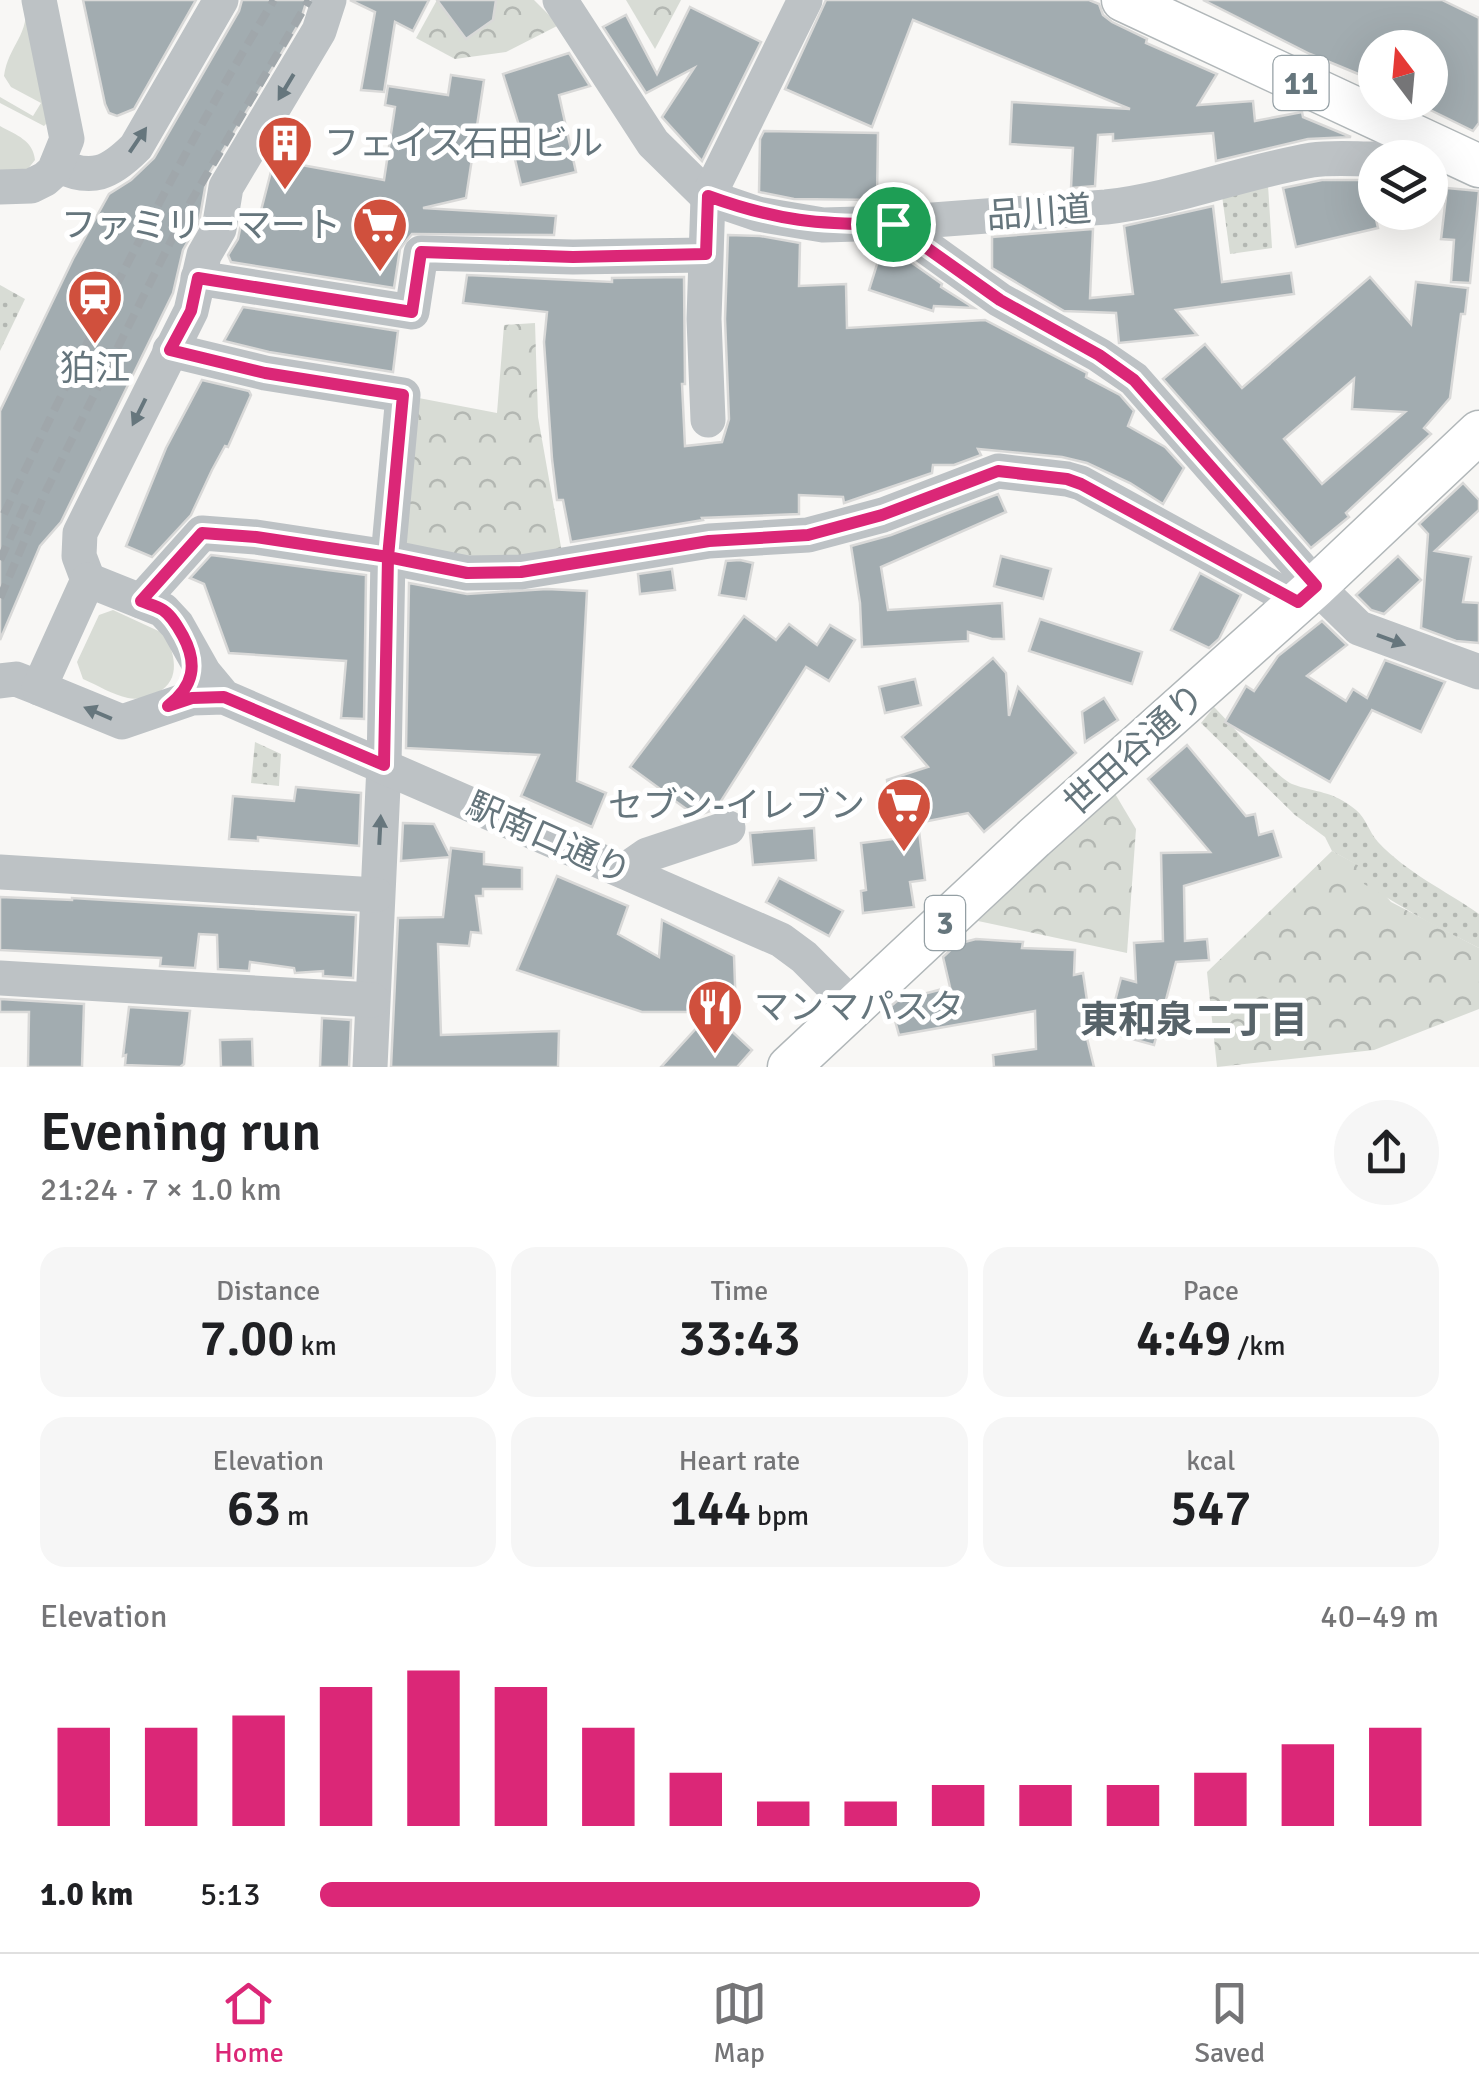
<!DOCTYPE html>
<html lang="en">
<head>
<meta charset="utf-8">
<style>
	:root { --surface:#fff; --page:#f6f6f6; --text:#202124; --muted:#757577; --line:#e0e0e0; --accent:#db2777 }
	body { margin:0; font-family:Signika,"Noto Sans JP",sans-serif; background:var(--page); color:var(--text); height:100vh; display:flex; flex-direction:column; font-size:38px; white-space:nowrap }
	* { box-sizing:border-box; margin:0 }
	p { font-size:32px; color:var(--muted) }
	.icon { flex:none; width:55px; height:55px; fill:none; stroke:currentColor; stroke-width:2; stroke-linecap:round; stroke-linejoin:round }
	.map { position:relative; height:1067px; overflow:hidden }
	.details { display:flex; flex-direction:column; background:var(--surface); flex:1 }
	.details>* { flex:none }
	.needle { width:65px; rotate:344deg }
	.buttons { position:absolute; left:1358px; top:30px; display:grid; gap:20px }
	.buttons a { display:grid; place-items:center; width:90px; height:90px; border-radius:50%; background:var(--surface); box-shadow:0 10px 40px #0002; font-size:50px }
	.pin { position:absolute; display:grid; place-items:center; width:85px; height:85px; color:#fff; margin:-42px; border:5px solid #fff; border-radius:50%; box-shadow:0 2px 10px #0007 }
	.round { display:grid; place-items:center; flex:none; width:105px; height:105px; border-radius:52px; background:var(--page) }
	.summary { display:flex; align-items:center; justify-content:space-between; height:170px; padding:0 40px }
	h1 { font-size:55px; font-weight:600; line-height:75px }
	.metrics { display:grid; grid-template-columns:repeat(3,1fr); gap:15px; height:170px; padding:10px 40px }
	.metrics div { display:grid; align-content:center; border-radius:25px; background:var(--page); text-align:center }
	.metrics b { font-size:50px; font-weight:600 }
	.metrics small { font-size:28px; font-weight:400 }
	.metrics p { font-size:28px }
	.chart { height:280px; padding:20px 40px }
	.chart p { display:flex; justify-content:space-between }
	.chart svg { width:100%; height:180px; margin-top:10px; stroke:var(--accent); stroke-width:6 }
	ul { padding:0 40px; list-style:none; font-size:32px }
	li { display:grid; grid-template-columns:160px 120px 1fr; align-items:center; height:75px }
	li i { height:25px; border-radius:12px; background:var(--accent) }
	.dock { display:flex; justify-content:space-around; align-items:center; height:140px; border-top:2px solid var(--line); background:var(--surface); font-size:28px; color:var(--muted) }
	.dock a { display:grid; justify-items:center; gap:5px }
	.dock .active { color:var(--accent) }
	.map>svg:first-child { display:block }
	.grass { fill:#d8dcd5 }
	.forest { fill:url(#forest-crowns) }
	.park { fill:url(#park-dots) }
	.building { fill:#a2acb0; stroke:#d9d9d8; stroke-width:2.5; fill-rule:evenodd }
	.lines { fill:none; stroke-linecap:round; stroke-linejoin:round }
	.major-casing { stroke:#b1b7b9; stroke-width:45 }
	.minor { stroke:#bdc2c5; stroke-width:35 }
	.major { stroke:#fff; stroke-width:42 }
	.rail { stroke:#a0a7ab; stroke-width:8; stroke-dasharray:15 8; stroke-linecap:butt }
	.oneway { fill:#66767d }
	.route-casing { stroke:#fff; stroke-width:20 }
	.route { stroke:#db2777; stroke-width:12 }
	.labels { text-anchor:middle; stroke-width:10; stroke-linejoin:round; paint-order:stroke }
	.shield { fill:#fff; stroke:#949fa4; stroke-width:2.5 }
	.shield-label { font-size:32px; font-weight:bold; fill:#66767d }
	.poi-label { font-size:35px; fill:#66767d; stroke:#fff; text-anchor:start }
	.street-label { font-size:35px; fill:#66767d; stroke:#fff }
	.neighbourhood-label { font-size:38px; font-weight:bold; fill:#576369; stroke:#fff }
</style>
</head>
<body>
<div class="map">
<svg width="1479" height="1067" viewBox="0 0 1479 1067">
	<defs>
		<pattern id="forest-crowns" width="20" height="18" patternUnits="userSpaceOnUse" patternTransform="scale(2.5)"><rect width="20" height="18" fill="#d8dcd5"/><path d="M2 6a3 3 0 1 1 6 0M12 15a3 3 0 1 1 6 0" fill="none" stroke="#b3b7b2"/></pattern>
		<pattern id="park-dots" width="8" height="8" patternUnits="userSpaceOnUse" patternTransform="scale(2.5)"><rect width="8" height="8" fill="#d8dcd5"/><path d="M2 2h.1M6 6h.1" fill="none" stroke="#b3b7b2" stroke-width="1.8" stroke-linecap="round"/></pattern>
	</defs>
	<rect width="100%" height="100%" fill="#f8f7f5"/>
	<g class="grass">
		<path d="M25 0H29L52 118 44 126 0 103V97L33 116 41 103 11 87 4 76C8 45 31 35 25 0Z"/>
		<path d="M0 126C16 135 33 140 35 160L27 170 0 171Z"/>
		<path d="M113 610 165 634C176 657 182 684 152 695 145 698 136 700 128 698 113 695 97 685 83 679L77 662 99 615Z"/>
	</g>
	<g class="forest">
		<polygon points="437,0 534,0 559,25 506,52 455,59 416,38"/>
		<polygon points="626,0 681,0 655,49"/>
		<polygon points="535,323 538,417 564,564 388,557 403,395 497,413 504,325"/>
		<polygon points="1114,792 1136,829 1127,953 978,921"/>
		<polygon points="1332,851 1360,866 1391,902 1479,948 1479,1009 1374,1050 1217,1067 1207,972"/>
	</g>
	<g class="park">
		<polygon points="1267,170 1272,248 1230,254 1220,181"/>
		<polygon points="0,285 25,299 0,351"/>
		<path d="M1214 707C1229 722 1276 777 1292 784 1316 793 1332 790 1356 810 1366 818 1369 832 1378 842 1407 873 1445 890 1479 914V948L1426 921 1364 884 1359 866 1332 851 1325 837 1295 815 1201 723Z"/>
		<polygon points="255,742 281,754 279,786 251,783"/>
	</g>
	<g class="building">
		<polygon points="83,0 196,0 134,109 117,116 109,113 105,104"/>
		<polygon points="242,0 307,0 300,22 207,177 199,222 183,250 173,293 61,522 40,546 0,640 0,411 73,259 109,194 131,180 154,158 239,11"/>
		<polygon points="350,0 429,0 413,31 395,22 384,92 361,90 375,12"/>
		<polygon points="437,0 496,0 493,20 466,39"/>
		<polygon points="826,0 1089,0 1099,4 1103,15 1112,22 1147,39 1146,43 1217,74 1198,105 1253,101 1255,121 1302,112 1303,117 1351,137 1308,139 1216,161 1213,133 1113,141 1113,134 1098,135 1095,186 1071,188 1073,148 1010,144 1012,102 1130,109 913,20 872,127 785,89"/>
		<polygon points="1203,0 1442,0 1479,18 1479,123 1473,131 1414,102 1430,102 1430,48 1375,48 1375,61 1368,78 1310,54"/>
		<polygon points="690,7 761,42 702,161 662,117 694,68 646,93 603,27 626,15 657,74"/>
		<polygon points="569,53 590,86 559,95 576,172 521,185 510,138 522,135 503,74"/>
		<polygon points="451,75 484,80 466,198 423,208 556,216 554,235 412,234 400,249 394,288 231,262 228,255 238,239 242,219 258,222 274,160 384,180 395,107 385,105 388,86 448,95"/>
		<polygon points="764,131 878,133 877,200 794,199 759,192 760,139"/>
		<polygon points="1322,180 1367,180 1378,228 1296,247 1283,188"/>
		<polygon points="1447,188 1479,191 1470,283 1451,282 1454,240 1441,239"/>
		<polygon points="1213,206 1222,282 1291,273 1294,294 1176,310 1197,335 1119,343 1116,313 1064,311 992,268 992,237 1093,229 1090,298 1133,294 1124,226"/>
		<polygon points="728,235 760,236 800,243 799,286 846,284 847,328 985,320 1087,373 1086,377 1120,395 1134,411 1128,426 1165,447 1184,468 1163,504 1130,483 1087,463 1062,457 978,449 981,455 954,465 933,465 932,473 844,503 843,497 799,495 799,514 702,518 703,520 571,542 563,500 557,500 552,459 544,342 547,312 463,303 467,275 612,282 612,278 684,277 685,384 682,384 685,446 722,442 729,419 725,319"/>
		<polygon points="883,245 891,248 942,284 941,287 974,308 934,306 933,311 869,290"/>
		<path d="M1370 277 1411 324 1416 282 1468 288 1465 314H1461L1450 398 1424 428 1431 434 1346 513 1349 517 1311 548 1163 379 1205 344 1242 388ZM1354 379 1352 409 1405 412 1322 484 1284 439Z"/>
		<polygon points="243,307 398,331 393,372 269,352 224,341"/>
		<polygon points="202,380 249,391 251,395 228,447 225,446 212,470 191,515 152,557 126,546 166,448"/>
		<polygon points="1463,483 1479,500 1479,510 1435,551 1471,557 1463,602 1479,603 1479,643 1456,641 1421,628 1428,534 1419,524"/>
		<polygon points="998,494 1006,512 881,567 888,610 1002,603 1004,639 992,639 968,632 968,641 862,647 860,603 851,546 891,535"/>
		<polygon points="211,555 366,575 364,719 341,718 346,661 229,653 204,584 190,578"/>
		<polygon points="1001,556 1051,569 1043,599 994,586"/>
		<polygon points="1398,556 1421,580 1384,614 1371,610 1356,595"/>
		<polygon points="740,560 753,563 746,599 719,595 726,561"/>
		<polygon points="672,569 675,590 640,594 638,574"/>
		<polygon points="1200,573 1241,595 1219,639 1209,648 1171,630"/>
		<polygon points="409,583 467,594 547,589 587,591 577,781 606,793 592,827 521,796 539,755 406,748"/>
		<polygon points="744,616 776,640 789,624 817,645 830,625 855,640 829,681 806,667 716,809 696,816 671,798 672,790 667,794 630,767"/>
		<polygon points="1040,619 1142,652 1132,684 1029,651"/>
		<polygon points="1322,621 1347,645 1307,676 1346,701 1353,689 1367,698 1385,660 1445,682 1421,732 1372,710 1330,782 1225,722 1246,686 1254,691 1278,656"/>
		<polygon points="993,658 1006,673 1009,716 1018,687 1076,753 984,832 968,813 918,823 925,880 910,882 914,907 863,913 861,891 866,890 861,843 894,839 887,780 928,767 902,737"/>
		<polygon points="915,679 921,705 885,713 879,687"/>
		<polygon points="1104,698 1118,720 1085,742 1082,712"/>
		<polygon points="1187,745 1246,816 1255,814 1259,835 1273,831 1281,857 1184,886 1185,941 1207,939 1209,960 1176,962 1154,1045 1107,1032 1121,978 1136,982 1134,943 1163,941 1161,853 1210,852 1148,779"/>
		<polygon points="296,787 361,793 359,846 258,837 258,841 229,839 233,796 294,801"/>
		<polygon points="403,823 434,824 450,856 451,848 484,852 484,864 522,868 522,889 483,889 483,896 476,896 481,933 471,932 469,946 438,944 441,1035 559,1031 558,1067 391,1067 398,918 443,917 450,857 401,861"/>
		<polygon points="814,828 816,860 753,865 750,833"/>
		<polygon points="557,876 628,906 618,934 659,957 662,920 734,956 736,1012 642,1012 517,970"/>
		<polygon points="779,878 843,911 829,936 766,902"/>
		<polygon points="0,897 72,900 72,898 356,915 353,978 323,976 323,971 295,973 294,968 250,962 249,971 218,969 217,935 199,934 195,968 160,966 161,958 0,950"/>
		<polygon points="976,939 1023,942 1022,948 1075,950 1074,975 1083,973 1091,1028 1084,1026 1094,1067 994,1067 993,1055 1036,1049 1035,1011 899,1035 891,1006 897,1001 950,987 943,957 957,944"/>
		<polygon points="0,999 84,1004 82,1067 28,1067 29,1012 0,1012"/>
		<polygon points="129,1007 190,1011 184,1064 180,1067 125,1065 126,1055 123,1056"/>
		<polygon points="711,1012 752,1050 737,1067 661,1067"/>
		<polygon points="322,1018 351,1020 349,1067 320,1067"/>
		<polygon points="252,1039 253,1067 221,1067 220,1040"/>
	</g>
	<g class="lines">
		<g class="major-casing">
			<g id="major">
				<polyline points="1123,0 1479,166"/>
				<polyline points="789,1067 1034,838 1316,586 1479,432"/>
			</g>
		</g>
		<g class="minor">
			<path d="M560 0 653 143 708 197 758 214 823 225 893 223 1106 207C1176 199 1242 172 1312 160 1332 157 1355 159 1375 159"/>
			<path d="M57 165C92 182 110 173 136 147L221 0"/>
			<polyline points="0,187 31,186 45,179 54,171 67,139 39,0"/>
			<polyline points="893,223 1000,300 1099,355 1134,379 1316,586 1359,628 1479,672"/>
			<polyline points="198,278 412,312 421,253 573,257 705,255"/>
			<polyline points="170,350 265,373 403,395 388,557 384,765 370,1067"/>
			<polyline points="708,420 704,319 708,197 805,0"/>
			<polyline points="88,580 79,556 80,533 191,311 204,255 219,229 226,187 319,31 329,0"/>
			<polyline points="141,601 202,533 256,537 388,557 467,573 521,572 709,541 808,535 883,515 998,471 1067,479 1081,483 1298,602"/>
			<polyline points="0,681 16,679 39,688"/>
			<polyline points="224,697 204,673 177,625 163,610 88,580 39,688 122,722 192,698 224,697 781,940 804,957 854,1007"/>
			<polyline points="624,871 647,855 728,828"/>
			<polyline points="0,872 376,895"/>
			<polyline points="0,978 372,1000"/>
		</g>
		<use href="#major" class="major"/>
		<g class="rail">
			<path d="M4 514C88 339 173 166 274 0"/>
			<polyline points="0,560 28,499"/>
			<polyline points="0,598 44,495 190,203 309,0"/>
		</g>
	</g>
	<defs><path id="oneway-solid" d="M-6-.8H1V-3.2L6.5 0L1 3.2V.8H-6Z" transform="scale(2.5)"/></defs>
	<g class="oneway">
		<use href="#oneway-solid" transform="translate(286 87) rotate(121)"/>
		<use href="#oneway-solid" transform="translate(138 140) rotate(-56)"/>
		<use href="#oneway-solid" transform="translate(139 412) rotate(116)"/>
		<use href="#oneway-solid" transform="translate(1391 640) rotate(20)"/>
		<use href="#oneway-solid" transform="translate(98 713) rotate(-157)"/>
		<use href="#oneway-solid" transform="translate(380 830) rotate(-87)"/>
	</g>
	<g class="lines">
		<g class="route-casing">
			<path id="route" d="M893 224C820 225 777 221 708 196L706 254 573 257 421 252 412 312 198 278 191 311 170 350 265 373 403 395 388 557 256 537 202 533 141 601C148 604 157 606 163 610 172 616 178 627 183 636 198 664 194 686 168 706L192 698 224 697 384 765 388 557 467 573 521 572 709 541 808 535 882 515 998 471 1067 479 1081 484 1298 602 1316 586 1134 380 1099 355 1000 300 893 224"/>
		</g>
		<use href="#route" class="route"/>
	</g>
	<defs>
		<g id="building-pin" transform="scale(2.875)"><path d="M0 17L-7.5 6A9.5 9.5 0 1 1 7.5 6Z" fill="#d0503d" stroke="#fff"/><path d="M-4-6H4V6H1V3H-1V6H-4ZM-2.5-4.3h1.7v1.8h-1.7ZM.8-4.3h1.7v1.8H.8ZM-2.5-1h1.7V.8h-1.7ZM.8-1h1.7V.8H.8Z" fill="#fff"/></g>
		<g id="supermarket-pin" transform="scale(2.875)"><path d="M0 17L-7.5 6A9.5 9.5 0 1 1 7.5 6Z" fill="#d0503d" stroke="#fff"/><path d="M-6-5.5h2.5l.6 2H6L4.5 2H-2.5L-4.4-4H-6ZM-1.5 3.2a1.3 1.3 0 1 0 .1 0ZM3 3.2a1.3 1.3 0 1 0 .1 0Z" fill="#fff"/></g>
		<g id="station-pin" transform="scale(2.875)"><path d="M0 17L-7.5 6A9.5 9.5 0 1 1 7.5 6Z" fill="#d0503d" stroke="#fff"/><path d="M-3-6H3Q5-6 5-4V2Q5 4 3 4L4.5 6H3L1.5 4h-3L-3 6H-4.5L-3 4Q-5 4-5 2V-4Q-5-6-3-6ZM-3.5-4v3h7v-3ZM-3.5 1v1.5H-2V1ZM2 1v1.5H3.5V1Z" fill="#fff"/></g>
		<g id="restaurant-pin" transform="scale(2.875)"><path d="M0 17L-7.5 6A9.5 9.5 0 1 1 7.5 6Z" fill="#d0503d" stroke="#fff"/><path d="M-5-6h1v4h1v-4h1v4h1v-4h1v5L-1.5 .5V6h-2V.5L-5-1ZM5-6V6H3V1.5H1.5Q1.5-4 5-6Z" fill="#fff"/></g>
	</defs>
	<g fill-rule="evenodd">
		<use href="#building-pin" x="285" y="143"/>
		<use href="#supermarket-pin" x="380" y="225"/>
		<use href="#station-pin" x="95" y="297"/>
		<use href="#supermarket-pin" x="904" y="805"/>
		<use href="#restaurant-pin" x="715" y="1007"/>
	</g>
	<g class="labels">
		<g class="shield">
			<rect x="1273.5" y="56" width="55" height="54" rx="8"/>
			<rect x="925" y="896" width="40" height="54" rx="8"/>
		</g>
		<g class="shield-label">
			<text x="1301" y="94">11</text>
			<text x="945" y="934">3</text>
		</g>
		<g class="poi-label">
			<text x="324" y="155">フェイス石田ビル</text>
			<text x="341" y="237" text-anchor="end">ファミリーマート</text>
			<text x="95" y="380" text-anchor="middle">狛江</text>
			<text x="865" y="817" text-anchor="end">セブン-イレブン</text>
			<text x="754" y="1019">マンマパスタ</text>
		</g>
		<g class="street-label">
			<text transform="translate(1039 212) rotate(-4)" y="12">品川道</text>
			<text transform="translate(1134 749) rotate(-42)" y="12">世田谷通り</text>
			<text transform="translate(549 838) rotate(24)" y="12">駅南口通り</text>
		</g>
		<g class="neighbourhood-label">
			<text x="1194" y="1033">東和泉二丁目</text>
		</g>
	</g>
</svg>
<div class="buttons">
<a><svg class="needle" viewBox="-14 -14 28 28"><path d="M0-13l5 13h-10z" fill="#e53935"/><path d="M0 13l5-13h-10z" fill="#757577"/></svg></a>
<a><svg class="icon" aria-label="layers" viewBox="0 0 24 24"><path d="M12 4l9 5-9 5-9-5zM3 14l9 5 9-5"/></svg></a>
</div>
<div class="pin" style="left:893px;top:224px;background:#1e9e55"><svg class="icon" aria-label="arrive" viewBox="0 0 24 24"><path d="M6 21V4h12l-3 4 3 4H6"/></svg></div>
</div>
<section class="details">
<div class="summary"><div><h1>Evening run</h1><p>21:24 · 7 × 1.0 km</p></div><a class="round"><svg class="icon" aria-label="share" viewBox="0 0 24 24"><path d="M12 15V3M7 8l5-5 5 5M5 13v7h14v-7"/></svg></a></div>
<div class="metrics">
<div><p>Distance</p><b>7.00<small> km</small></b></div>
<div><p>Time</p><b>33:43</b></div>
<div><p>Pace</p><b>4:49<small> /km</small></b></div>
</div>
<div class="metrics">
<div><p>Elevation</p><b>63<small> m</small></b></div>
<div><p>Heart rate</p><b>144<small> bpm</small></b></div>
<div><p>kcal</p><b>547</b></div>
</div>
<div class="chart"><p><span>Elevation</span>40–49 m</p>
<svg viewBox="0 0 160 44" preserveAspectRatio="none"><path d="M5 44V20M15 44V20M25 44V17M35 44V10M45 44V6M55 44V10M65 44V20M75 44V31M85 44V38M95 44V38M105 44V34M115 44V34M125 44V34M135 44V31M145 44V24M155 44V20"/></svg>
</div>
<ul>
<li><b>1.0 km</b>5:13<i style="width:59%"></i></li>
</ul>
</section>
<nav class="dock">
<a class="active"><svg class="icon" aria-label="home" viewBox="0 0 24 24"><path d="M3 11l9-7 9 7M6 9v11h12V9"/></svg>Home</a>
<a><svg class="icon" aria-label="map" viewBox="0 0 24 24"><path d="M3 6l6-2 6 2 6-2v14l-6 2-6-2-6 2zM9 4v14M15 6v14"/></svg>Map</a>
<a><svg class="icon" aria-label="saved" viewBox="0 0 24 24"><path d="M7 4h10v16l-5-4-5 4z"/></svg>Saved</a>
</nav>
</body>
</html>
